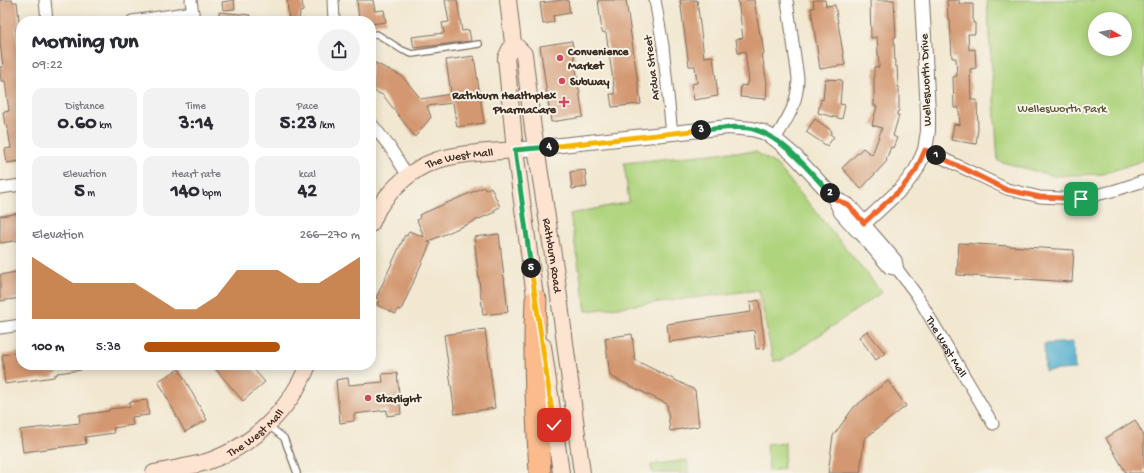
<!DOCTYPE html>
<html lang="en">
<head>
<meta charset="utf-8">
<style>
	:root { --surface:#fff; --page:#f2f2f3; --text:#2b2b33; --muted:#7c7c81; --accent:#b45309 }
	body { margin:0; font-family:"Gochi Hand",sans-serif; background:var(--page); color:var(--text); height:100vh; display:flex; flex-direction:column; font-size:15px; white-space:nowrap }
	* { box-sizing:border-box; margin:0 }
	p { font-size:13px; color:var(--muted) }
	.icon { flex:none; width:22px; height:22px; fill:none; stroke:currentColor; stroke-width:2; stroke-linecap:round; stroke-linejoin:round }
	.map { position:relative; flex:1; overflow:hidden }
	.panel { position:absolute; left:16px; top:16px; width:360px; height:354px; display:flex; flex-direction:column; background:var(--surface); border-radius:16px; box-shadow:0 2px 10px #0003 }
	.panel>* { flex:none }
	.needle { width:26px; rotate:100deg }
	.controls { position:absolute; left:1088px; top:12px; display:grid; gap:8px }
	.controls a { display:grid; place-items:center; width:44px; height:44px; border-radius:50%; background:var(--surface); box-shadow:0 2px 10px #0003; font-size:20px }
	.pin { position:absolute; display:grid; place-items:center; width:34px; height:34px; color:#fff; margin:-17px; border-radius:8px; box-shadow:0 2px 6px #0006 }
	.km { position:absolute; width:20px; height:20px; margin:-10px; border-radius:50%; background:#222; color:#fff; font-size:11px; line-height:20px; text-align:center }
	.round { display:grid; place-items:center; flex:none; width:42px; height:42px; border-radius:21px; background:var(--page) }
	.overview { display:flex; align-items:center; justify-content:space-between; height:68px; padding:0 16px }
	h1 { font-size:22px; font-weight:700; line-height:30px }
	.stats { display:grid; grid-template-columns:repeat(3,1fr); gap:6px; height:68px; padding:4px 16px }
	.stats div { display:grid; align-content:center; border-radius:10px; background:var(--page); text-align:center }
	.stats b { font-size:20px; font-weight:700 }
	.stats small { font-size:11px; font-weight:400 }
	.stats p { font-size:11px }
	.chart { height:112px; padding:8px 16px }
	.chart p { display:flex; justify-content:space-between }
	.chart svg { width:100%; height:72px; margin-top:4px; fill:var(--accent); opacity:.7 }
	ul { padding:0 16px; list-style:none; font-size:13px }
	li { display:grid; grid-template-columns:64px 48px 1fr; align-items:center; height:30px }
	li i { height:10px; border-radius:5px; background:var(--accent) }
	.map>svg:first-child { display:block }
	.green { fill:#afd47e; stroke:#757f4e; fill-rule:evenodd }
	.water { fill:#4fadcd; stroke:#456c76 }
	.building { fill:#d39871 }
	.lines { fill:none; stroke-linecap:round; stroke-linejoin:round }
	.service-casing { stroke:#7b6c5d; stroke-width:8 }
	.minor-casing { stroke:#7b6c5d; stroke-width:13 }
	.tertiary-casing { stroke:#7b6c5d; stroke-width:16 }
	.secondary-casing { stroke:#7b6c5d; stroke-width:18 }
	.motorway-casing { stroke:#7b6c5d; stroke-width:23 }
	.service { stroke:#fff; stroke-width:5.5 }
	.minor { stroke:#fff; stroke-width:11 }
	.tertiary { stroke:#fff; stroke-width:14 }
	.secondary { stroke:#fde4d1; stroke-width:16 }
	.motorway { stroke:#fbbb8d; stroke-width:21 }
	.split-1-casing { stroke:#fff; stroke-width:8 }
	.split-2-casing { stroke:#fff; stroke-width:8 }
	.split-3-casing { stroke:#fff; stroke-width:8 }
	.split-4-casing { stroke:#fff; stroke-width:8 }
	.split-5-casing { stroke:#fff; stroke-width:8 }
	.split-6-casing { stroke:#fff; stroke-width:8 }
	.split-1 { stroke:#f0652b; stroke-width:5 }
	.split-2 { stroke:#f0652b; stroke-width:5 }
	.split-3 { stroke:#22a559; stroke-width:5 }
	.split-4 { stroke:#f5b400; stroke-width:5 }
	.split-5 { stroke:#22a559; stroke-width:5 }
	.split-6 { stroke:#f5b400; stroke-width:5 }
	.poi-dot { fill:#d1495b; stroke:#f7f3e8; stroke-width:1.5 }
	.labels { text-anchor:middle; stroke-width:4; stroke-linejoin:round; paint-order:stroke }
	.poi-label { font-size:12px; font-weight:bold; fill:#3b2a1e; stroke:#f7f3e8; text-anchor:start }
	.street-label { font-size:12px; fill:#3b2a1e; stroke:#f7f3e8 }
	.park-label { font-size:12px; fill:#585436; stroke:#f7f3e8 }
</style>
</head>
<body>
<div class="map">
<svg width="1144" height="473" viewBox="0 0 1144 473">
	<rect width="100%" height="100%" fill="#f7f3e8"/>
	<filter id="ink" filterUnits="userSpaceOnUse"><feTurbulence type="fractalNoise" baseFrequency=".025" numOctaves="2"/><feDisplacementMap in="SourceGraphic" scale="8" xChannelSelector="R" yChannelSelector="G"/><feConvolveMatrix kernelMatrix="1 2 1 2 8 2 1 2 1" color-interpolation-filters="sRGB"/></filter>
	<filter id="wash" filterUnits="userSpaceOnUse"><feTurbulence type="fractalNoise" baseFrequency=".012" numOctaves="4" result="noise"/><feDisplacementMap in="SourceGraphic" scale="16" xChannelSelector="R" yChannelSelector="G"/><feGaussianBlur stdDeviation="0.9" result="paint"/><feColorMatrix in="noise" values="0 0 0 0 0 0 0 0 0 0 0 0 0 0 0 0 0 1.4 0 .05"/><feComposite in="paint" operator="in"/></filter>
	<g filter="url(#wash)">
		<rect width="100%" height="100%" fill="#f2e8d1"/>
		<g class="green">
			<path d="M987 0H1144V160L1103 174 1054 176 998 161ZM1095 19H1125V49H1095Z"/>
			<polygon points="729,152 756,152 777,165 882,292 783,360 773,361 759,290 586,311 570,214 629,202 624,163"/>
			<polygon points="785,442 785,456 783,469 769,471 766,444"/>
			<polygon points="687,460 689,473 652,473 651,465"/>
		</g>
		<polygon class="water" points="1073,342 1075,369 1045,371 1044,344"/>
		<g id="blocks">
			<g class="building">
				<polygon points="0,0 12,0 12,2 17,2 20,29 16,29 18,45 21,45 21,161 7,163 5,149 11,148 7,124 5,125 3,112 9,111 5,81 1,81 0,71 0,67 3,67 0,43"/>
				<polygon points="234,0 235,9 223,10 222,2"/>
				<polygon points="287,0 302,0 303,11 300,12 299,21 289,21"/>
				<polygon points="357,0 373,0 375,11 384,10 386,22 371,24 371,21 359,21"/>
				<polygon points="445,0 457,0 462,31 469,30 471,41 414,48 412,37 444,33 442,23 449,22"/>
				<polygon points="563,0 568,0 570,13 553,16 554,22 543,24 540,3"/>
				<polygon points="598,0 626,0 641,104 612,107 610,94 615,94 606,33 602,32"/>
				<polygon points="680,0 697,0 704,57 713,56 718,96 694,100 691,84 697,83 695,66 689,66"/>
				<polygon points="738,0 754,0 760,35 761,35 764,54 762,54 767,83 766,99 740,97 741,85 746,86 747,82 749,82 745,51 738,53 736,39 743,38"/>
				<polygon points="813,0 825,0 826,6 835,5 845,65 820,69 811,8 814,8"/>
				<polygon points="870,0 894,0 896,37 894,37 895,66 897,66 898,87 899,87 899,111 897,112 897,115 899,115 893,136 897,138 893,148 891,147 886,160 887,161 861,189 842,168 863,148 872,155 882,128 872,125 877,106 874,106 874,67 879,67 877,37 871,38"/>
				<polygon points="947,0 959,0 959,4 973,4 973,23 975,23 975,34 968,34 969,50 975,49 976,68 970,69 971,100 977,100 978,129 976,144 951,140 954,124 960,125 959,108 954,108 953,77 957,76 956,58 952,58 950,19 948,19"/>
				<polygon points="219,12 250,15 250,21 220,21"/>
				<polygon points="572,41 583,117 551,122 540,46"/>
				<polygon points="474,56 484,123 457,127 453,103 427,106 431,117 415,137 383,95 371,90 371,61 402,76 421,99 451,94 446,60"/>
				<polygon points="825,79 842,80 840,104 845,105 842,119 818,113 821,99 823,100"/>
				<polygon points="815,119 832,131 830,134 834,137 827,146 806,132"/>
				<polygon points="585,170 587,187 572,189 570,172"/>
				<polygon points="484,187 485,190 491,187 500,207 494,210 495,212 427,242 431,242 401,310 398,309 396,314 377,305 379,299 376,298 405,235 407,236 409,231 424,237 417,220 420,218 419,215"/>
				<polygon points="21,213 21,240 0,243 0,216"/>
				<polygon points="499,234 508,312 483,315 474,237"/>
				<polygon points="959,243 1074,250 1072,282 957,275"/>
				<polygon points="21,271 21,298 0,301 0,275"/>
				<polygon points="759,300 765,348 756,349 754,330 669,342 667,324 751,312 750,302"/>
				<polygon points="485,329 495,408 455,414 444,335"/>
				<polygon points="867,331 885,353 876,360 859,337"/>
				<polygon points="632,334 635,360 695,390 699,426 670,431 667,404 610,376 605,338"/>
				<polygon points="21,352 21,365 81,365 81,370 57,373 57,375 54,375 54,377 5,384 2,355"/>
				<polygon points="212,365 250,365 265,382 243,401"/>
				<polygon points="179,369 207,420 185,432 158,381"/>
				<polygon points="397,373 401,414 387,416 387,410 354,414 354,421 340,423 336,380 348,378 349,385 383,382 382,374"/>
				<polygon points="888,381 906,406 864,439 860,473 828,473 833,436 854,407"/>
				<polygon points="147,400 149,415 132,417 133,425 113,428 114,433 85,437 86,444 23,452 20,430 80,423 79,415 109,411 109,409 130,407 129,402"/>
				<polygon points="1135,420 1144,436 1144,473 1126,473 1106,438"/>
			</g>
		</g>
	</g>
	<g filter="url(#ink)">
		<use href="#blocks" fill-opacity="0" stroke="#7b6c5d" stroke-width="1"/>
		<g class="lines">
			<g class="service-casing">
				<g id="service">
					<polyline points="371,35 377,34 402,50 412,54 479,44"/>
					<polyline points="269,426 284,438 297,473"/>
				</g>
			</g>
			<g class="minor-casing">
				<g id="minor">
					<polyline points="45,0 47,21"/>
					<polyline points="191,0 194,21"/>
					<polyline points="333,0 334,21"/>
					<polyline points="655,0 663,46 672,134"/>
					<polyline points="132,21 193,12"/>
					<polyline points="371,123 389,146 408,176"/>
					<path d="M775 139C788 118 798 104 798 78L787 0"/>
					<polyline points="925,150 940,157 1007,189 1040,197 1081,199 1116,190 1144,181"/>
					<polyline points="0,188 21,185"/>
					<path id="s1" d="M864 223 896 260 898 270 916 294 993 424"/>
					<polyline points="857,230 889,268 898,270"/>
					<polyline points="0,328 21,325"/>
				</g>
			</g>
			<g class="tertiary-casing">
				<g id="tertiary">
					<polyline points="515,150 728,127 752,129 763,132 775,139 795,156 835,199 848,205 864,223"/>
					<polyline points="835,199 841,212 857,230 903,187 916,170 925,150 928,131 928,112 922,0"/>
				</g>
			</g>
			<g class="secondary-casing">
				<g id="secondary">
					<polyline points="508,0 513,43 506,58 515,150 537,311"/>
					<path id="s2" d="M513 43 524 54 533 129 556 274 582 473"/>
					<path id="s3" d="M371 224C374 218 376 212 379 207 392 188 413 168 435 161 458 153 490 152 515 150"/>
					<polyline points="543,346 561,473"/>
					<path id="s4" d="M154 473C171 469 189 467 206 462 252 447 290 410 308 365"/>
				</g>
			</g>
			<g class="motorway-casing">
				<path id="motorway" d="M536 300C533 358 537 415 540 473"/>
			</g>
			<use href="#service" class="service"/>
			<use href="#minor" class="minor"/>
			<use href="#tertiary" class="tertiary"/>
			<use href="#secondary" class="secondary"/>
			<use href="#motorway" class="motorway"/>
		</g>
	</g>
	<g class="lines" filter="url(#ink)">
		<g class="split-1-casing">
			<polyline id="split-1" points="936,155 1007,190 1040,197 1081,199"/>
		</g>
		<g class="split-2-casing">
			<polyline id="split-2" points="830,193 835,199 848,205 864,223 902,188 916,170 925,150 936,155"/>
		</g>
		<g class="split-3-casing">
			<path id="split-3" d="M701 130C718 129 737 125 753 129 783 137 809 171 830 193"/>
		</g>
		<g class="split-4-casing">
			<polyline id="split-4" points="549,147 701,130"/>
		</g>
		<g class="split-5-casing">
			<polyline id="split-5" points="531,268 515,150 549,147"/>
		</g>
		<g class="split-6-casing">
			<polyline id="split-6" points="531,268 554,425"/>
		</g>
		<use href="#split-1" class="split-1"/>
		<use href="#split-2" class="split-2"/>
		<use href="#split-3" class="split-3"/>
		<use href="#split-4" class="split-4"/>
		<use href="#split-5" class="split-5"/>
		<use href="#split-6" class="split-6"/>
	</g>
	<g class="poi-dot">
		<circle cx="560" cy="58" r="4"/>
		<circle cx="562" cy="81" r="4"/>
		<path d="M562 96h4v4h4v4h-4v4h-4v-4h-4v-4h4z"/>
		<circle cx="368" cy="398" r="4"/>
	</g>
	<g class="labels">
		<g class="poi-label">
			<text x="568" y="55">Convenience<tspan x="568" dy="14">Market</tspan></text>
			<text x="570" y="85">Subway</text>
			<text x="556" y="99" text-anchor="end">Rathburn Healthplex<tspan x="556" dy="14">PharmaCare</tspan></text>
			<text x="376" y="402">Starlight</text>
		</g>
		<g class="street-label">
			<text transform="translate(651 68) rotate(-97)" y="4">Ardua Street</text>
			<text transform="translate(925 80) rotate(-92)" y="4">Wellesworth Drive</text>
			<text dy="4" stroke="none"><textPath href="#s3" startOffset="117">The West Mall</textPath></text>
			<text dy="4" stroke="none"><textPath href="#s2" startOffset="219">Rathburn Road</textPath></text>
			<text dy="4" stroke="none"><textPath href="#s1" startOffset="150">The West Mall</textPath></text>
			<text dy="4" stroke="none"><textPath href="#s4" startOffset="111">The West Mall</textPath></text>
		</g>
		<g class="park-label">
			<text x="1062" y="112">Wellesworth Park</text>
		</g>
	</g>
</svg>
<div class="controls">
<a><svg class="needle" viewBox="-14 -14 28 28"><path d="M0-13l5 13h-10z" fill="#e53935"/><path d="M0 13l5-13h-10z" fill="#7c7c81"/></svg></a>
</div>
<div class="pin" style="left:1081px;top:199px;background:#1e9e55"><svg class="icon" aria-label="arrive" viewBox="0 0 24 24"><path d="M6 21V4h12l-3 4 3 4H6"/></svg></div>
<div class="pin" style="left:554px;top:425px;background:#d93025"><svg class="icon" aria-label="check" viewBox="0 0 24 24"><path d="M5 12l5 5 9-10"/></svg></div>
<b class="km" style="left:936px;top:155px">1</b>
<b class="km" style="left:830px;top:193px">2</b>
<b class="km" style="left:701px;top:130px">3</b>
<b class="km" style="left:549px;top:147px">4</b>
<b class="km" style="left:531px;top:268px">5</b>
<section class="panel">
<div class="overview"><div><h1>Morning run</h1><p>09:22</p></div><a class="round"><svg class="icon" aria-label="share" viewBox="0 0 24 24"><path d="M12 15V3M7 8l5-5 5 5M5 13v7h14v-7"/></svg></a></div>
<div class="stats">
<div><p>Distance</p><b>0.60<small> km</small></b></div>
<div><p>Time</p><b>3:14</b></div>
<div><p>Pace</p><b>5:23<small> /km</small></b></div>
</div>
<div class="stats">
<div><p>Elevation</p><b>5<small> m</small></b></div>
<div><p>Heart rate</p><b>140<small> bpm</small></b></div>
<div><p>kcal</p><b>42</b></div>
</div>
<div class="chart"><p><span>Elevation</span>266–270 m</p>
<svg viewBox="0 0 160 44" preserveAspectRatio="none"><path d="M0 44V6L10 14L20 22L30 22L40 22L50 22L60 30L70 38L80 38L90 30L100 14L110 14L120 14L130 22L140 22L150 14L160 6V44z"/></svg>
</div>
<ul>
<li><b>100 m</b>5:38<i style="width:63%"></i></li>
</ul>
</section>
</div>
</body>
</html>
